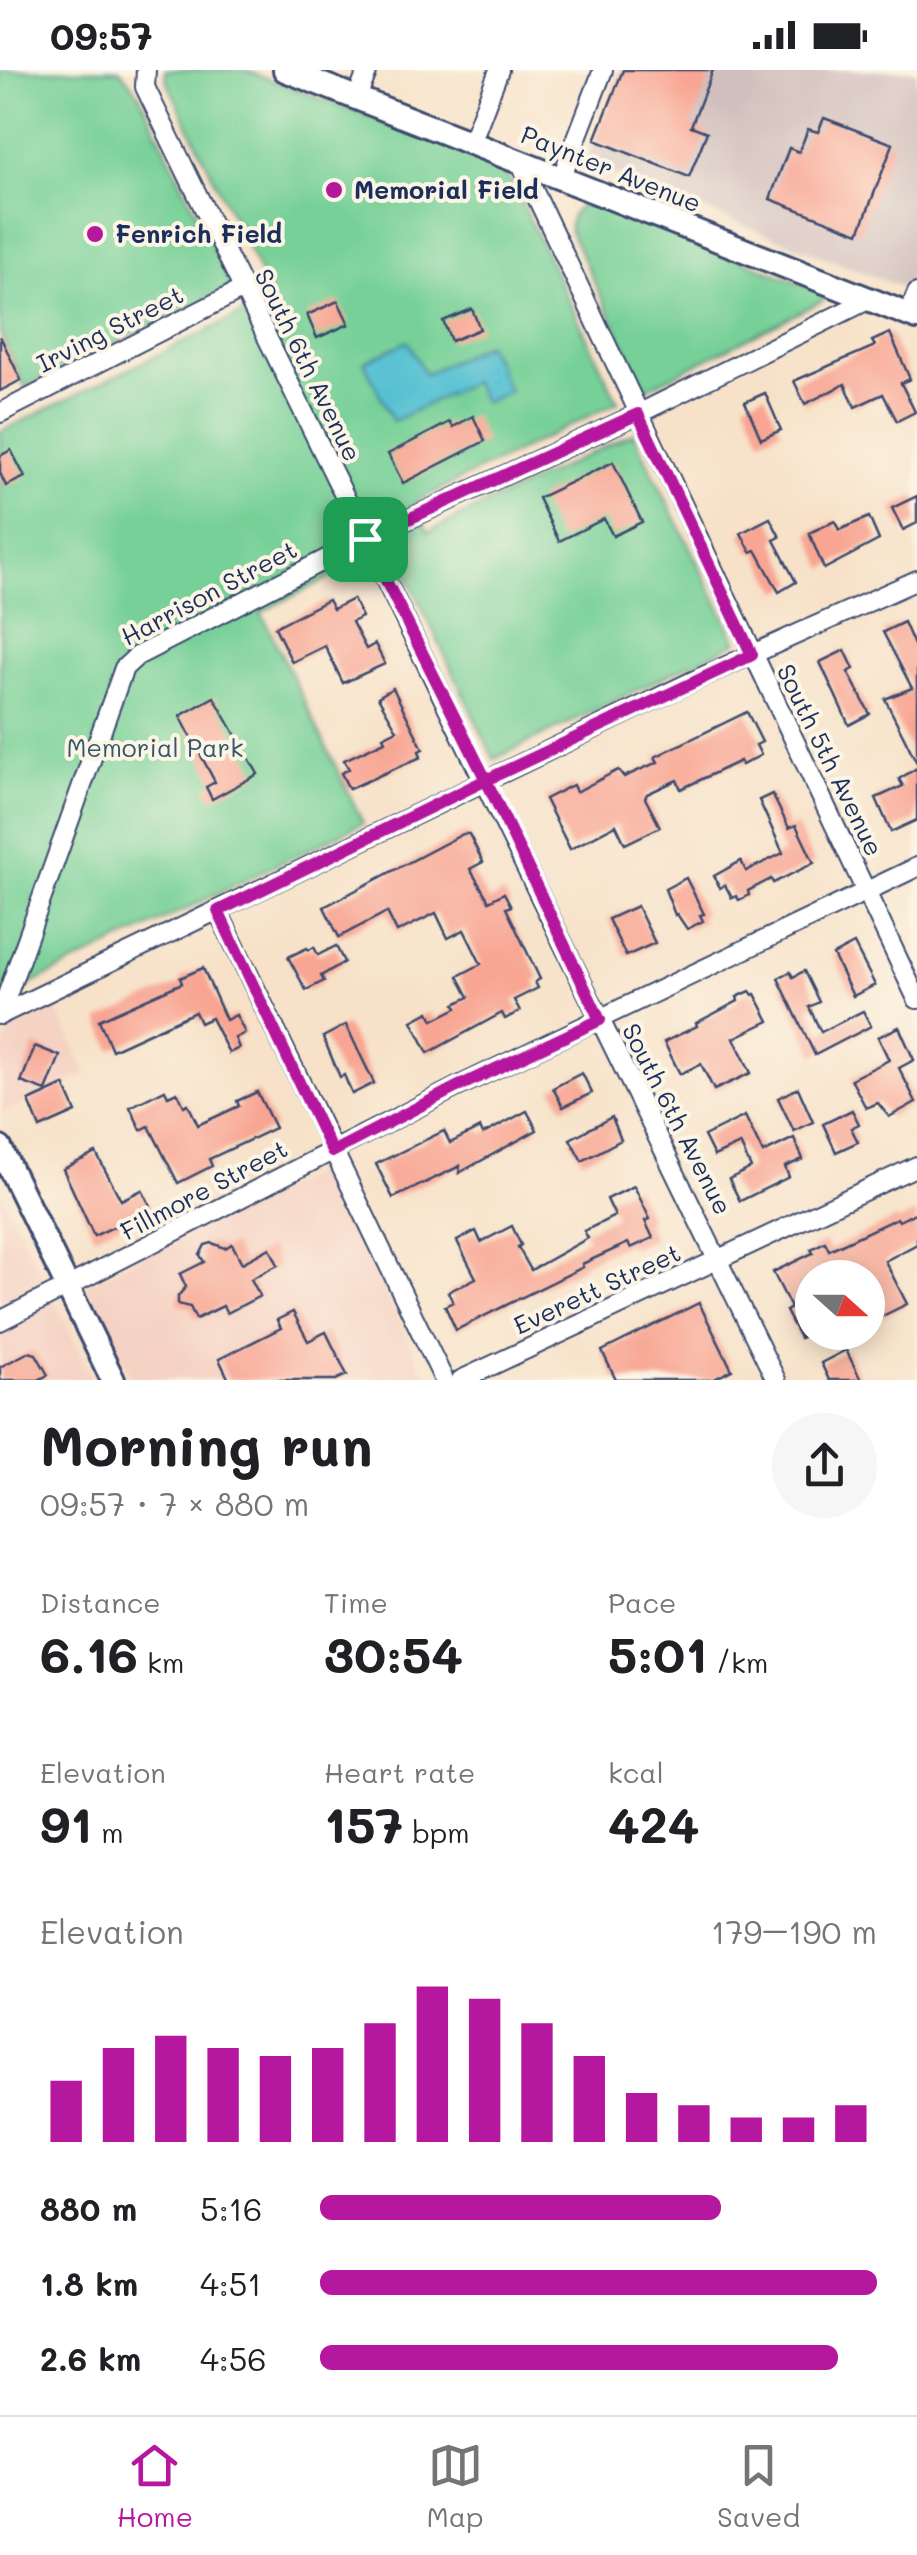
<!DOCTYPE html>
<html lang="en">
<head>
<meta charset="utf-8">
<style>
	:root { --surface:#fff; --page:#f6f6f6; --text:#202124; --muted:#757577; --line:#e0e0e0; --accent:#b5179e }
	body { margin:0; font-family:Mali,sans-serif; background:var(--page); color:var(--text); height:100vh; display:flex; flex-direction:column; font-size:38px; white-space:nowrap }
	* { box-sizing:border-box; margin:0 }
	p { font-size:32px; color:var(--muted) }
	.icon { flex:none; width:55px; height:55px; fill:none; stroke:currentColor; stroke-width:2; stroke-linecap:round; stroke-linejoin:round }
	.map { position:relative; height:1310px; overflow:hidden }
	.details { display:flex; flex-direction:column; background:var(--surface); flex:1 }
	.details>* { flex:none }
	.needle { width:65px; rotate:111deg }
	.buttons { position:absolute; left:795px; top:1190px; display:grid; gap:20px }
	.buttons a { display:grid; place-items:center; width:90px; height:90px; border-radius:50%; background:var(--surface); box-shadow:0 5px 25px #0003; font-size:50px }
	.pin { position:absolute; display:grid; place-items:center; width:85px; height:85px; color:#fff; margin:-42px; border-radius:20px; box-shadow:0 5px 15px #0006 }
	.round { display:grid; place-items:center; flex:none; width:105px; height:105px; border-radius:52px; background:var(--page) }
	.summary { display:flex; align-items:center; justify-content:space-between; height:170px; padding:0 40px }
	h1 { font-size:55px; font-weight:800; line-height:75px }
	.stats { display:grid; grid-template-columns:repeat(3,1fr); gap:15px; height:170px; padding:10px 40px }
	.stats div { display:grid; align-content:center }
	.stats b { font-size:50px; font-weight:800 }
	.stats small { font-size:28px; font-weight:400 }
	.stats p { font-size:28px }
	.chart { height:280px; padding:20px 40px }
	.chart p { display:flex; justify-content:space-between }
	.chart svg { width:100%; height:180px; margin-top:10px; stroke:var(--accent); stroke-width:6 }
	ul { padding:0 40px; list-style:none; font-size:32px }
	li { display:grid; grid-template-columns:160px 120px 1fr; align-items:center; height:75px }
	li i { height:25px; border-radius:12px; background:var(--accent) }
	.status { display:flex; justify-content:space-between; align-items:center; height:70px; padding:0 50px; background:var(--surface); direction:ltr }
	.status svg { height:28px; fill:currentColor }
	.dock { display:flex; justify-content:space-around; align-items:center; height:140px; border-top:2px solid var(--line); background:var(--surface); font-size:28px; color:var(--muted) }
	.dock a { display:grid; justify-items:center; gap:5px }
	.dock .active { color:var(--accent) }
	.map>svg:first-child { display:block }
	.built { fill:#f5d2c3 }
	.industrial { fill:#d1bfbd }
	.green { fill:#76d097; stroke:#48807a; stroke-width:2.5 }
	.water { fill:#57c1d2; stroke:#397898; stroke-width:2.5 }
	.building { fill:#f8a593 }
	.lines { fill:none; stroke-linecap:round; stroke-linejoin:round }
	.minor-casing { stroke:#3c4a6e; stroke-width:22 }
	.tertiary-casing { stroke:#3c4a6e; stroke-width:28 }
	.minor { stroke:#fff; stroke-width:18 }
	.tertiary { stroke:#fff; stroke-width:22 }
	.route-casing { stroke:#fff; stroke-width:20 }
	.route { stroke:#b5179e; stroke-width:12 }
	.poi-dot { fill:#b5179e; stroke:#fcf5e5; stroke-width:4 }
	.labels { text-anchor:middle; stroke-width:8; stroke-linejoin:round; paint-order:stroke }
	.street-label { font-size:25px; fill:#1b2f5e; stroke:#fcf5e5 }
	.poi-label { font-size:25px; font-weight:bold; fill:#1b2f5e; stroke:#fcf5e5; text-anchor:start }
	.park-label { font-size:25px; fill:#32576c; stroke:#fcf5e5 }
</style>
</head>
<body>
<div class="status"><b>09:57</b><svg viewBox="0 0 49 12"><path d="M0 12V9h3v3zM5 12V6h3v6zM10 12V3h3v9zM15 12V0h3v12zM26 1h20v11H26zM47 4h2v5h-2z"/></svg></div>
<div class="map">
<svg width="917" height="1310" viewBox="0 0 917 1310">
	<rect width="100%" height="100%" fill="#fcf5e5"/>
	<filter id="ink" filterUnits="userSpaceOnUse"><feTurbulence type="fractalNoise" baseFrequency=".01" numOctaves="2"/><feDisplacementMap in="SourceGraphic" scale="20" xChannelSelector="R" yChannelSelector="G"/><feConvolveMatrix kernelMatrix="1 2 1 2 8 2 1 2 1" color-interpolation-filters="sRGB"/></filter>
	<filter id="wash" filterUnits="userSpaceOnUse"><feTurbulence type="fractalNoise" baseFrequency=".0048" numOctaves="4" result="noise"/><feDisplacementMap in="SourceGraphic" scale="40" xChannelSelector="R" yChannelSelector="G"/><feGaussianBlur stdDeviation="2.25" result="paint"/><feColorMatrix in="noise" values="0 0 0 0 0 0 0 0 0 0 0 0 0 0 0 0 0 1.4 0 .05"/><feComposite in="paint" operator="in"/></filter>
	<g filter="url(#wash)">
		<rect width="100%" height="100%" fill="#f7e2c9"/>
		<g class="built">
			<polygon points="55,936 87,1003 2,1043 0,987 11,956"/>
			<polygon points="325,1098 427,1309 132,1310 85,1214"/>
			<polygon points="0,1120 93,1310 0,1310 0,1257 7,1253 0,1238"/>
		</g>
		<polygon class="industrial" points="621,0 917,0 917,193 906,219 586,93"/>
		<g class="green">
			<polygon points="0,0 120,0 139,24 232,216 25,317 0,264"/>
			<polygon points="165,0 245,0 477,87 503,102 512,113 618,332 415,432 428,462 633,363 737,572 494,689 393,476 261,542 363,753 0,929 0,362 272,229 166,9"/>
			<path d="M588 133H596L820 221 824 230 646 319 570 162C568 148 573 138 588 133Z"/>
		</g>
		<polygon class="water" points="408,271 425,304 487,274 509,321 484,333 473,312 393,351 364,292"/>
		<g id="blocks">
			<g class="building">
				<polygon points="623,0 713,0 691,56 707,62 689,107 595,70"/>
				<polygon points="824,48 893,74 859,163 770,129 789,78 799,82 808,59 818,62"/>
				<polygon points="338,231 349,254 317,268 307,245"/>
				<polygon points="472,239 480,259 451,271 443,251"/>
				<polygon points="890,263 910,309 901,313 915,342 897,351 883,324 855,337 845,314 805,334 794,311 875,276 872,271"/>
				<polygon points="0,266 21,310 0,321"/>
				<polygon points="765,323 781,360 761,369 745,332"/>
				<polygon points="473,346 485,371 403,413 388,384 450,352 453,357"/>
				<polygon points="11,380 25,407 6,416 0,403 0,386"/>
				<polygon points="613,392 642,452 613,466 604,449 559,471 538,428"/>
				<polygon points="917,426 917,453 903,460 892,438"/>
				<polygon points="869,447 879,470 824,499 809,463 835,451 839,460"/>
				<polygon points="770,448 780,467 774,470 796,512 779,522 756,480 751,482 741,463"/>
				<polygon points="353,529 362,547 352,552 366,579 375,574 385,594 343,613 325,576 292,592 275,557 328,530 333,539"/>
				<polygon points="904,552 917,582 917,693 885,629 912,618 883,562"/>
				<polygon points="845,580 854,599 848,602 870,644 849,655 820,592"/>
				<polygon points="393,618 423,679 419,681 421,687 349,719 341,703 349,699 344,690 385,671 383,667 397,660 378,627"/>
				<polygon points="214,627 258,704 212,729 206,717 215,712 180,646"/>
				<polygon points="747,642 762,672 756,675 761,685 742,695 740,691 681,719 677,710 647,724 645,728 660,757 625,774 616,755 570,779 545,729 573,715 576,722 618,700 624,707 658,692 655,687"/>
				<polygon points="917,698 917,750 891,762 876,728 903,716 899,709"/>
				<polygon points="772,724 789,758 796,755 814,793 773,813 771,809 748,821 749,825 739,830 736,826 732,828 725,815 720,818 714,806 741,791 746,801 783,783 759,730"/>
				<polygon points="463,764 469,764 483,792 470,799 489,831 504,823 511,836 506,838 540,909 535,912 538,918 514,930 520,941 505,949 502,943 428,983 412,951 429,942 433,950 457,938 455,934 469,927 458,906 481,894 464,860 448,868 436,843 397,862 387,842 339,867 324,837"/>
				<polygon points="686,808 704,844 700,845 703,851 687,859 677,844 675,845 665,819"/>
				<polygon points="637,836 655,873 626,886 608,849"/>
				<polygon points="854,874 875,915 853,926 833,885"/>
				<polygon points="336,876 344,892 321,906 324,911 306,920 288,887 307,878 309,880 314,877 318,885"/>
				<polygon points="203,898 226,950 236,945 245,963 235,968 239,978 229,983 211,948 200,953 195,942 112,980 99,950 182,913 180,908"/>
				<polygon points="804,901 819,932 809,937 821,962 863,941 871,956 815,985 778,908 790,902 793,907"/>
				<polygon points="750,921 753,925 755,924 769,951 734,968 751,1003 714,1020 701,994 680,1004 664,972 697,956 696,953 738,931 737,927"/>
				<polygon points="346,955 374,1013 352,1024 344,1005 340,1007 323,967"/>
				<polygon points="899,957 914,990 899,998 916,1032 889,1047 878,1033 866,1038 851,1009 889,990 878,967"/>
				<polygon points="35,976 60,986 46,1021 21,1012"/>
				<polygon points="582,1003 592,1023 563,1037 553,1018"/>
				<polygon points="64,1015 76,1042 40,1058 29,1031"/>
				<polygon points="798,1018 813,1052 794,1061 778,1028"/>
				<polygon points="165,1020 168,1026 177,1022 184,1036 188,1034 198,1055 239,1036 237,1031 257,1022 275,1058 209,1089 212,1096 178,1113 149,1056 141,1060 130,1037"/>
				<polygon points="852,1040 859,1054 851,1058 858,1072 836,1082 823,1054"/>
				<polygon points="527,1041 537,1060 459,1103 460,1096 393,1128 376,1094 444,1061 450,1073 480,1058 483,1064"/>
				<polygon points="745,1046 763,1083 794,1068 803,1089 785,1097 789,1107 740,1131 729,1109 751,1098 740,1074 714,1086 704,1066"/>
				<polygon points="612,1047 621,1070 582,1091 570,1069"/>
				<polygon points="96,1083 121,1130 142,1120 152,1139 94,1166 63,1099"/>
				<polygon points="634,1116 650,1149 645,1151 653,1168 631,1178 628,1173 582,1194 583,1197 456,1260 445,1236 453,1232 448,1222 476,1208 457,1171 476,1161 481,1172 512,1156 521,1175 518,1177 531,1200 588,1168 584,1161 615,1146 607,1129"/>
				<polygon points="917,1142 917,1174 885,1191 907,1234 868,1253 868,1208 812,1208 812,1261 800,1268 786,1241 791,1238 773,1202 813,1183 811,1179 825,1172 829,1180 897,1148 899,1151"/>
				<polygon points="212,1173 225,1178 232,1174 242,1193 270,1178 278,1195 251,1209 260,1226 227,1243 223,1236 196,1249 190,1237 178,1234 178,1226 186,1217 180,1204 204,1192 200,1185 205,1175"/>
				<polygon points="699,1233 732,1300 712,1310 616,1310 602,1281"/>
				<polygon points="293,1242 308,1271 326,1262 347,1305 336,1310 229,1310 219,1289 281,1258 277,1250"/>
				<polygon points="846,1280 861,1310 829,1310 821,1293"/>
				<polygon points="29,1282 36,1284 48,1305 38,1310 0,1310 0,1297"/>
			</g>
		</g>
	</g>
	<g filter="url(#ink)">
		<use href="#blocks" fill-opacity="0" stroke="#3c4a6e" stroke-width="2.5"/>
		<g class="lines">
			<g class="minor-casing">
				<g id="minor">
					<polyline points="146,0 145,17 158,44 776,1310"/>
					<polyline points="357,27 368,0"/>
					<polyline points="471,73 499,0"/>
					<polyline points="520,92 917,929"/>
					<polyline points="561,109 603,0"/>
					<polyline points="908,245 917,223"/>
					<polyline points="0,343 243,219"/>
					<polyline points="218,841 444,1310"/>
					<polyline points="0,945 124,598 137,586 365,469 638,344 868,230"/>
					<polyline points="0,945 693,611 917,510"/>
					<polyline points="0,1251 455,1018 917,797"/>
					<polyline points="461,1310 917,1096"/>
				</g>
			</g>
			<g class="tertiary-casing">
				<g id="tertiary">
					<polyline points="285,0 917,248"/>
					<polyline points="0,1078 113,1310"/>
				</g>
			</g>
			<use href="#minor" class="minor"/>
			<use href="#tertiary" class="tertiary"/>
		</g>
	</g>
	<g class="lines" filter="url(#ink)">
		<g class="route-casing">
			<polyline id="route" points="365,469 486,710 218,841 332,1082 455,1018 600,950 486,710 752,585 638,344 365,469"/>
		</g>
		<use href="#route" class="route"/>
	</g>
	<g class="poi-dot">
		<circle cx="334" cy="120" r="10"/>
		<circle cx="95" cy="164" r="10"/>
	</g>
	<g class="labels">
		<g class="street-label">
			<text transform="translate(611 99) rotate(22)" y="9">Paynter Avenue</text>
			<text transform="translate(110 259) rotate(-27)" y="9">Irving Street</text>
			<text transform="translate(308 295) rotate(64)" y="9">South 6th Avenue</text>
			<text transform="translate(209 523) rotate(-28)" y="9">Harrison Street</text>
			<text transform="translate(830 690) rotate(64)" y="9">South 5th Avenue</text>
			<text transform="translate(677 1049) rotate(63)" y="9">South 6th Avenue</text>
			<text transform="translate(204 1120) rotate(-28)" y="9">Fillmore Street</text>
			<text transform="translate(597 1219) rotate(-25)" y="9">Everett Street</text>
		</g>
		<g class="poi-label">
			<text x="354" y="129">Memorial Field</text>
			<text x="115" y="173">Fenrich Field</text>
		</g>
		<g class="park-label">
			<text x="155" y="687">Memorial Park</text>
		</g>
	</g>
</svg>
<div class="buttons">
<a><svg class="needle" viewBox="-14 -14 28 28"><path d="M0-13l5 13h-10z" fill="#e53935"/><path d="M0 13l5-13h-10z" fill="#757577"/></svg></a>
</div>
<div class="pin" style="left:365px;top:469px;background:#1e9e55"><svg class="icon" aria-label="arrive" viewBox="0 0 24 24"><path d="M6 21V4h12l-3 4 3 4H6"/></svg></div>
</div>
<section class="details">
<div class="summary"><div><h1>Morning run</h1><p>09:57 · 7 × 880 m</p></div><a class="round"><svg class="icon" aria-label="share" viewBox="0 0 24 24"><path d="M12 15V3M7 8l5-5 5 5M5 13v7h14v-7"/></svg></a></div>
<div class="stats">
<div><p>Distance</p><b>6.16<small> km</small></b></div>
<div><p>Time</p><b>30:54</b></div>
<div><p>Pace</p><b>5:01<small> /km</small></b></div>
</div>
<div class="stats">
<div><p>Elevation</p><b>91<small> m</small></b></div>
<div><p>Heart rate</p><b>157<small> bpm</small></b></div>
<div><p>kcal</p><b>424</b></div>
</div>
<div class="chart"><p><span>Elevation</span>179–190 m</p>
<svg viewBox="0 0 160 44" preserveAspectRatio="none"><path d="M5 44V29M15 44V21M25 44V18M35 44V21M45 44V23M55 44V21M65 44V15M75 44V6M85 44V9M95 44V15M105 44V23M115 44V32M125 44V35M135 44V38M145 44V38M155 44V35"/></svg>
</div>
<ul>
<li><b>880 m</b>5:16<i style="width:72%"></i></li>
<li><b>1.8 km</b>4:51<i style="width:100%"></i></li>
<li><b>2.6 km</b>4:56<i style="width:93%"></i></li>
</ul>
</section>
<nav class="dock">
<a class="active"><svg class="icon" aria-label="home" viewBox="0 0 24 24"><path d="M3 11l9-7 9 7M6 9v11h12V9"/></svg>Home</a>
<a><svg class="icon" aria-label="map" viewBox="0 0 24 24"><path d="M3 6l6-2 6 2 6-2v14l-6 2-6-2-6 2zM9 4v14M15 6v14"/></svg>Map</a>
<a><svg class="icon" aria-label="saved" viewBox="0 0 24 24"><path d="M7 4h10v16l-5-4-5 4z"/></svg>Saved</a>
</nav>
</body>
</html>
